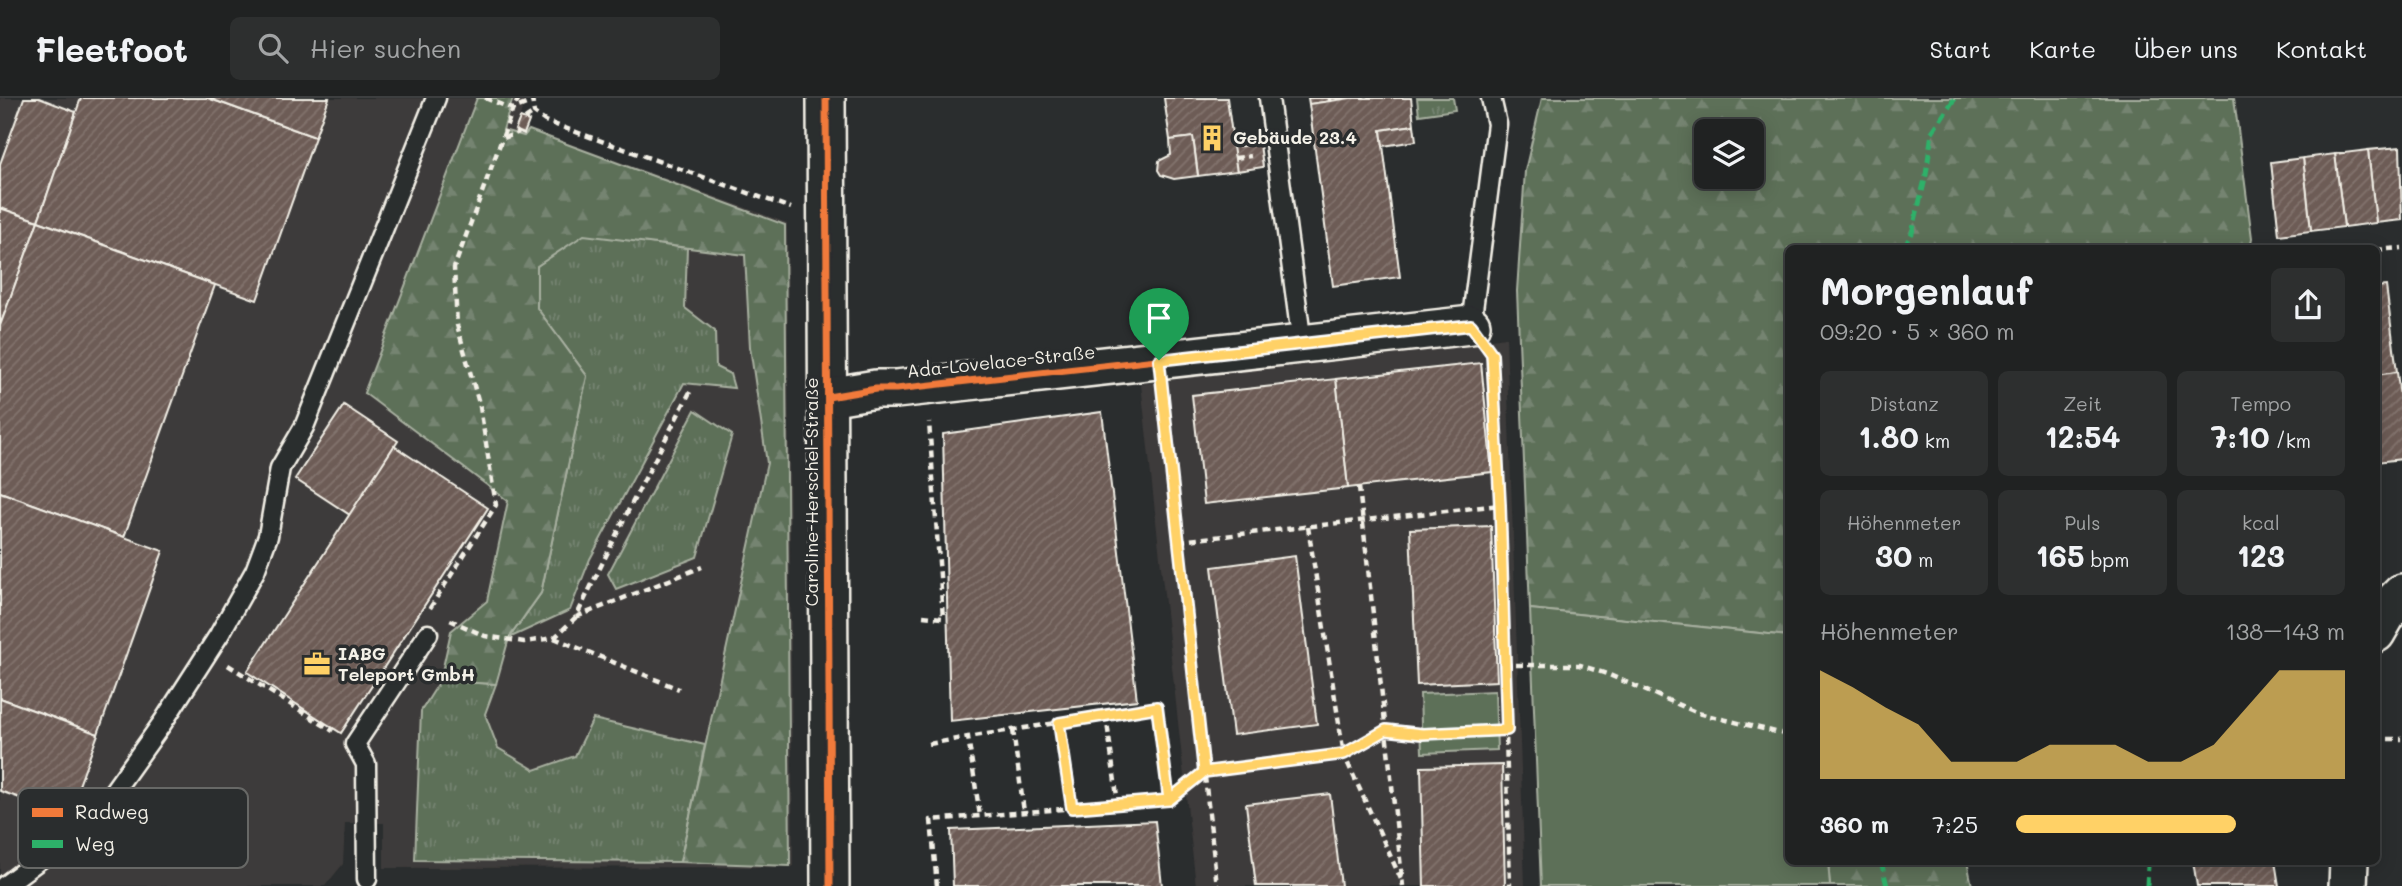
<!DOCTYPE html>
<html lang="de">
<head>
<meta charset="utf-8">
<style>
	:root { --surface:#202222; --page:#2d2f2f; --text:#f1f3f6; --muted:#a2a4a5; --line:#3d3f40; --accent:#ffd166 }
	body { margin:0; font-family:Mali,sans-serif; background:var(--page); color:var(--text); height:100vh; display:flex; flex-direction:column; font-size:26px; white-space:nowrap }
	* { box-sizing:border-box; margin:0 }
	p { font-size:23px; color:var(--muted) }
	.icon { flex:none; width:38px; height:38px; fill:none; stroke:currentColor; stroke-width:2; stroke-linecap:round; stroke-linejoin:round }
	.map { position:relative; flex:1; overflow:hidden }
	.sheet { position:absolute; left:1785px; top:147px; width:595px; height:620px; display:flex; flex-direction:column; background:var(--surface); border-radius:10px; box-shadow:0 4px 18px #0003,0 0 0 2px var(--line) }
	.sheet>* { flex:none }
	.buttons { position:absolute; left:1694px; top:21px; display:grid; gap:14px }
	.buttons a { display:grid; place-items:center; width:70px; height:70px; border-radius:10px; background:var(--surface); box-shadow:0 4px 18px #0003,0 0 0 2px var(--line); font-size:35px }
	.pin { position:absolute; display:grid; place-items:center; width:60px; height:60px; color:#fff; margin:-72px -30px; border-radius:50% 50% 50% 0; rotate:-45deg; box-shadow:0 0 7px #0007 }
	.pin .icon { rotate:45deg }
	.round { display:grid; place-items:center; flex:none; width:74px; height:74px; border-radius:10px; background:var(--page) }
	.overview { display:flex; align-items:center; justify-content:space-between; height:119px; padding:0 35px }
	h1 { font-size:38px; font-weight:800; line-height:52px }
	.metrics { display:grid; grid-template-columns:repeat(3,1fr); gap:10px; height:119px; padding:7px 35px }
	.metrics div { display:grid; align-content:center; border-radius:10px; background:var(--page); text-align:center }
	.metrics b { font-size:30px; font-weight:800 }
	.metrics small { font-size:19px; font-weight:400 }
	.metrics p { font-size:19px }
	.chart { height:196px; padding:14px 35px }
	.chart p { display:flex; justify-content:space-between }
	.chart svg { width:100%; height:126px; margin-top:7px; fill:var(--accent); opacity:.7 }
	ul { padding:0 35px; list-style:none; font-size:23px }
	li { display:grid; grid-template-columns:112px 84px 1fr; align-items:center; height:52px }
	li i { height:18px; border-radius:9px; background:var(--accent) }
	header { display:flex; align-items:center; gap:42px; box-sizing:border-box; height:98px; padding:0 35px; background:var(--surface); border-bottom:2px solid var(--line) }
	header strong { font-size:33px }
	nav { display:flex; gap:38px; margin-inline-start:auto; font-size:24px }
	.search { width:490px; height:63px; background:var(--page); display:flex; align-items:center; gap:18px; box-sizing:border-box; padding:0 24px; border-radius:10px; color:var(--muted); font-size:26px }
	.map>svg:first-child { display:block }
	.built { fill:#3e3b3a }
	.grass { fill:url(#grass-tufts); stroke:#a8b0a0; stroke-width:2 }
	.forest { fill:url(#forest-firs); stroke:#a8b0a0; stroke-width:2; fill-rule:evenodd }
	.park { fill:#5d6f59; stroke:#a8b0a0; stroke-width:2 }
	.building { fill:url(#building-hatch); stroke:#f4f1e8; stroke-width:2 }
	.lines { fill:none; stroke-linecap:round; stroke-linejoin:round }
	.service-casing { stroke:#f4f1e8; stroke-width:23 }
	.minor-casing { stroke:#f4f1e8; stroke-width:42 }
	.path { stroke:#f4f1e8; stroke-width:4.5; stroke-dasharray:7 5; stroke-linecap:butt }
	.service { stroke:#2a2d2e; stroke-width:18 }
	.minor { stroke:#2a2d2e; stroke-width:37 }
	.quiet { stroke:#2db169; stroke-width:5; stroke-dasharray:10 5; stroke-linecap:butt }
	.cycleway-casing { stroke:#2a2d2e; stroke-width:11 }
	.cycleway { stroke:#f17a3a; stroke-width:7 }
	.route-casing { stroke:#fff; stroke-width:14 }
	.route { stroke:#ffd166; stroke-width:9 }
	.labels { text-anchor:middle; stroke-width:7; stroke-linejoin:round; paint-order:stroke }
	.poi-label { font-size:18px; font-weight:bold; fill:#f4f1e8; stroke:#2a2d2e; text-anchor:start }
	.street-label { font-size:18px; fill:#f4f1e8; stroke:#2a2d2e }
	.key { fill:#2a2d2e; stroke:#676866; stroke-width:2 }
	.key-label { font-size:19px; fill:#f4f1e8 }
</style>
</head>
<body>
<header>
<strong>Fleetfoot</strong>
<div class="search"><svg class="icon" aria-label="search" viewBox="0 0 24 24"><circle cx="10" cy="10" r="6"/><path d="M15 15l6 6"/></svg>Hier suchen</div>
<nav><a>Start</a><a>Karte</a><a>Über uns</a><a>Kontakt</a></nav>
</header>
<div class="map">
<svg width="2402" height="788" viewBox="0 0 2402 788">
	<defs>
		<pattern id="grass-tufts" width="24" height="20" patternUnits="userSpaceOnUse" patternTransform="scale(1.75)"><rect width="24" height="20" fill="#5d6f59"/><path d="M3 7l-1-3M5 7V3M7 7l1-3M15 17l-1-3M17 17v-4M19 17l1-3" fill="none" stroke="#758471"/></pattern>
		<pattern id="forest-firs" width="22" height="20" patternUnits="userSpaceOnUse" patternTransform="scale(1.75)"><rect width="22" height="20" fill="#5d6f59"/><path d="M5 1l3.5 6h-7zM16 11l3.5 6h-7z" fill="#758471"/></pattern>
		<pattern id="building-hatch" width="6" height="6" patternUnits="userSpaceOnUse" patternTransform="scale(1.75)"><rect width="6" height="6" fill="#6d5c56"/><path d="M-1 1l2-2M0 6l6-6M5 7l2-2" fill="none" stroke="#82746e"/></pattern>
	</defs>
	<rect width="100%" height="100%" fill="#2a2d2e"/>
	<filter id="ink" filterUnits="userSpaceOnUse"><feTurbulence type="fractalNoise" baseFrequency=".0143" numOctaves="2"/><feDisplacementMap in="SourceGraphic" scale="14" xChannelSelector="R" yChannelSelector="G"/><feConvolveMatrix kernelMatrix="1 2 1 2 8 2 1 2 1" color-interpolation-filters="sRGB"/></filter>
	<g filter="url(#ink)">
		<g class="built">
			<polygon points="0,0 525,0 520,19 529,23 527,30 787,125 793,769 384,770 384,725 345,725 343,766 325,788 0,788"/>
			<polygon points="1506,239 1525,788 1196,788 1141,286"/>
		</g>
		<g class="grass">
			<polygon points="1417,0 1453,0 1455,12 1419,17"/>
			<polygon points="584,136 687,150 685,210 715,233 716,269 730,276 734,290 684,285 590,461 570,512 509,540 541,495 587,278 537,210 537,168"/>
			<polygon points="695,312 732,337 697,459 616,491 608,476"/>
			<polygon points="440,583 496,586 485,616 498,650 535,672 575,658 593,621 705,647 680,764 415,762 421,613"/>
		</g>
		<g class="forest">
			<polygon points="477,0 513,0 503,32 524,38 529,32 785,127 790,768 680,764 767,365 750,249 745,157 584,137 537,168 537,210 587,278 541,495 509,540 496,586 440,583 451,533 487,503 508,403 364,295"/>
			<path d="M1542 0H2234L2252 140 2250 150H1788V538L1530 511 1517 193 1525 73ZM1706 33H1752V79H1706Z"/>
			<polygon points="1828,763 1967,763 1972,788 1830,788"/>
		</g>
		<g class="park">
			<polygon points="1530,511 1788,538 1788,763 1828,763 1830,788 1541,788"/>
			<polygon points="1495,593 1497,652 1422,655 1420,596"/>
		</g>
		<g class="building">
			<polygon points="24,0 39,0 76,14 38,123 0,110 0,66"/>
			<polygon points="81,0 208,0 315,39 257,202 38,123"/>
			<polygon points="208,0 329,0 315,39"/>
			<polygon points="1164,0 1227,0 1237,73 1198,78 1193,39 1170,42"/>
			<polygon points="1308,0 1351,0 1351,1 1309,6"/>
			<polygon points="1351,0 1411,0 1414,27 1381,32 1400,179 1333,188 1309,6"/>
			<polygon points="520,20 529,23 524,36 515,32"/>
			<polygon points="1414,27 1416,43 1383,48 1381,32"/>
			<polygon points="1193,39 1198,78 1174,81 1161,77 1158,72 1159,63 1171,57 1170,42"/>
			<polygon points="1260,46 1263,69 1237,73 1233,49"/>
			<polygon points="2400,49 2402,122 2376,125 2368,52"/>
			<polygon points="2368,52 2376,125 2344,129 2335,56"/>
			<polygon points="2335,56 2344,129 2311,133 2303,60"/>
			<polygon points="2303,60 2311,133 2279,137 2271,64"/>
			<polygon points="0,110 38,123 0,228"/>
			<polygon points="38,123 215,187 124,439 0,394 0,228"/>
			<polygon points="2386,188 2397,274 2376,277 2376,189"/>
			<polygon points="1481,265 1492,374 1348,390 1336,281"/>
			<polygon points="2397,274 2402,317 2402,361 2376,364 2376,277"/>
			<polygon points="1336,281 1348,390 1204,406 1192,297"/>
			<polygon points="344,307 398,343 350,417 295,381"/>
			<polygon points="1102,314 1137,602 950,623 943,336"/>
			<polygon points="394,348 488,410 341,635 247,574"/>
			<polygon points="0,394 163,453 98,636 0,600"/>
			<polygon points="1491,428 1497,583 1417,587 1410,431"/>
			<polygon points="1295,458 1317,626 1233,637 1212,469"/>
			<polygon points="0,600 98,636 68,717 0,693"/>
			<polygon points="1502,667 1505,788 1424,788 1421,669"/>
			<polygon points="1330,696 1341,788 1256,788 1246,706"/>
			<polygon points="1155,723 1162,788 953,788 951,732"/>
			<polygon points="2193,763 2275,763 2279,788 2197,788"/>
		</g>
		<g class="lines">
			<g class="service-casing">
				<g id="service">
					<polyline points="1269,0 1302,246"/>
					<polyline points="1471,227 1497,26 1491,0"/>
					<polyline points="367,781 366,666 355,646 428,536"/>
					<polyline points="4,788 47,756 111,697 163,624 219,537 255,473 268,438 280,370 304,329 436,0"/>
				</g>
			</g>
			<g class="minor-casing">
				<g id="minor">
					<polyline points="826,0 830,788"/>
					<polyline points="828,299 876,291 896,291 1471,227"/>
					<polyline points="2376,535 2395,502 2402,495"/>
					<polyline points="2348,788 2349,763"/>
				</g>
			</g>
			<g class="path">
				<polyline points="485,0 513,11 519,0"/>
				<polyline points="532,0 534,15 545,23 791,110"/>
				<polyline points="1330,0 1330,4"/>
				<polyline points="525,21 534,15"/>
				<polyline points="504,40 519,34"/>
				<polyline points="1235,60 1251,58"/>
				<polyline points="2376,152 2402,150"/>
				<polyline points="1492,257 1500,407 1510,788"/>
				<polyline points="1163,297 1217,788"/>
				<polyline points="1359,389 1403,788"/>
				<polyline points="1308,429 1344,657 1401,781"/>
				<polyline points="1179,443 1500,407"/>
				<polyline points="430,510 496,407 480,309 457,227 454,170 513,11 531,4"/>
				<polyline points="923,518 943,520 929,324"/>
				<polyline points="576,519 702,469"/>
				<polyline points="450,522 485,538 524,544 554,540 576,519 629,411 690,294"/>
				<polyline points="554,540 679,591"/>
				<polyline points="228,567 333,633"/>
				<polyline points="1504,567 1580,567 1607,576 1698,615 1788,637"/>
				<polyline points="1106,617 1118,706"/>
				<polyline points="1059,625 1072,710"/>
				<polyline points="1013,632 1024,714"/>
				<polyline points="2376,641 2402,641"/>
				<polyline points="929,646 968,639"/>
				<polyline points="1169,702 1204,674 1344,657 1386,632 1422,636 1507,632"/>
				<polyline points="937,788 931,722 1169,702 1157,609 968,639 980,718"/>
			</g>
			<use href="#service" class="service"/>
			<use href="#minor" class="minor"/>
			<g class="quiet">
				<polyline points="1904,150 1912,135 1926,77 1932,34 1955,0"/>
				<polyline points="1881,763 1887,788"/>
				<polyline points="2147,788 2148,767 2151,763"/>
			</g>
			<g class="cycleway-casing">
				<g id="cycleway">
					<polyline points="826,0 830,788"/>
					<polyline points="828,299 876,291 896,291 1471,227"/>
				</g>
			</g>
			<use href="#cycleway" class="cycleway"/>
		</g>
	</g>
	<g class="lines" filter="url(#ink)">
		<g class="route-casing">
			<polyline id="route" points="1159,262 1204,674 1169,702 1072,710 1059,625 1157,609 1169,702 1204,674 1344,656 1386,632 1422,636 1507,632 1500,407 1492,256 1471,227 1159,262"/>
		</g>
		<use href="#route" class="route"/>
	</g>
	<defs>
		<g id="building-bare" transform="scale(2.1)"><path d="M-4-6H4V6H1V3H-1V6H-4ZM-2.5-4.3h1.7v1.8h-1.7ZM.8-4.3h1.7v1.8H.8ZM-2.5-1h1.7V.8h-1.7ZM.8-1h1.7V.8H.8Z" fill="#ffd166" stroke="#2a2d2e" stroke-width="2.5" paint-order="stroke"/></g>
		<g id="office-bare" transform="scale(2.1)"><path d="M-6-3h4V-5.5h4V-3h4V5H-6ZM-1-4.5V-3h2v-1.5ZM-6 0V1H6V0Z" fill="#ffd166" stroke="#2a2d2e" stroke-width="2.5" paint-order="stroke"/></g>
	</defs>
	<g fill-rule="evenodd">
		<use href="#building-bare" x="1212" y="40"/>
		<use href="#office-bare" x="317" y="566"/>
	</g>
	<g class="labels">
		<g class="poi-label">
			<text x="1233" y="46">Gebäude 23.4</text>
			<text x="338" y="562">IABG<tspan x="338" dy="21">Teleport GmbH</tspan></text>
		</g>
		<g class="street-label">
			<text transform="translate(1001 264) rotate(-6)" y="6">Ada-Lovelace-Straße</text>
			<text transform="translate(812 394) rotate(-90)" y="6">Caroline-Herschel-Straße</text>
		</g>
	</g>
	<rect x="18" y="690" width="230" height="80" rx="10" class="key"/>
	<rect x="32" y="710" width="31" height="9" fill="#f17a3a"/>
	<rect x="32" y="742" width="31" height="8" fill="#2db169"/>
	<g class="key-label">
		<text x="75" y="721">Radweg</text>
		<text x="75" y="753">Weg</text>
	</g>
</svg>
<div class="buttons">
<a><svg class="icon" aria-label="layers" viewBox="0 0 24 24"><path d="M12 4l9 5-9 5-9-5zM3 14l9 5 9-5"/></svg></a>
</div>
<div class="pin" style="left:1159px;top:262px;background:#1e9e55"><svg class="icon" aria-label="arrive" viewBox="0 0 24 24"><path d="M6 21V4h12l-3 4 3 4H6"/></svg></div>
<section class="sheet">
<div class="overview"><div><h1>Morgenlauf</h1><p>09:20 · 5 × 360 m</p></div><a class="round"><svg class="icon" aria-label="share" viewBox="0 0 24 24"><path d="M12 15V3M7 8l5-5 5 5M5 13v7h14v-7"/></svg></a></div>
<div class="metrics">
<div><p>Distanz</p><b>1.80<small> km</small></b></div>
<div><p>Zeit</p><b>12:54</b></div>
<div><p>Tempo</p><b>7:10<small> /km</small></b></div>
</div>
<div class="metrics">
<div><p>Höhenmeter</p><b>30<small> m</small></b></div>
<div><p>Puls</p><b>165<small> bpm</small></b></div>
<div><p>kcal</p><b>123</b></div>
</div>
<div class="chart"><p><span>Höhenmeter</span>138–143 m</p>
<svg viewBox="0 0 160 44" preserveAspectRatio="none"><path d="M0 44V6L10 12L20 19L30 25L40 38L50 38L60 38L70 32L80 32L90 32L100 38L110 38L120 32L130 19L140 6L150 6L160 6V44z"/></svg>
</div>
<ul>
<li><b>360 m</b>7:25<i style="width:67%"></i></li>
</ul>
</section>
</div>
</body>
</html>
